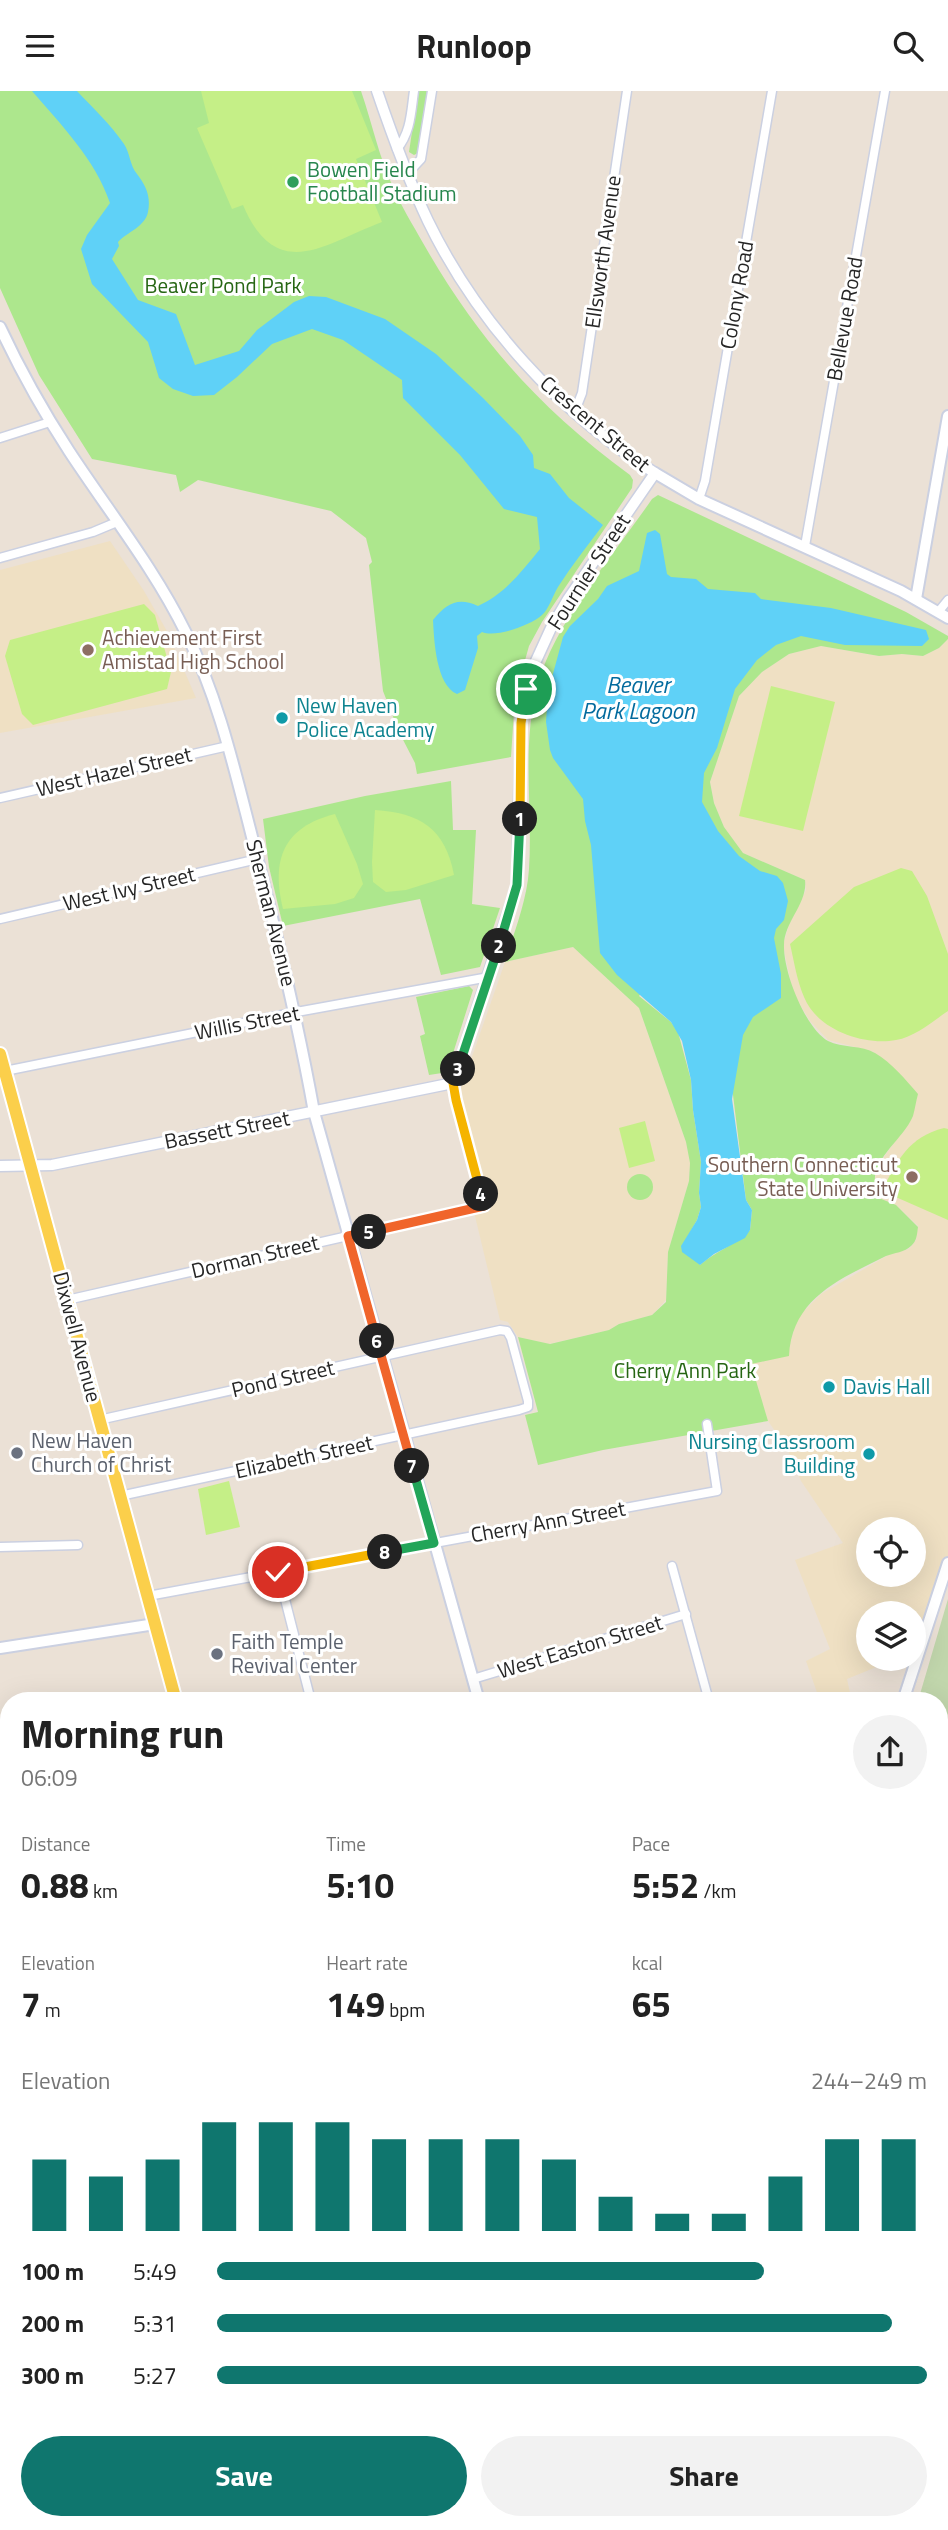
<!DOCTYPE html>
<html lang="en">
<head>
<meta charset="utf-8">
<style>
	:root { --surface:#fff; --page:#f2f2f2; --text:#222; --muted:#767676; --accent:#0f766e }
	body { margin:0; font-family:"Titillium Web",sans-serif; background:var(--page); color:var(--text); height:100vh; display:flex; flex-direction:column; font-size:26px; white-space:nowrap }
	* { box-sizing:border-box; margin:0 }
	p { font-size:23px; color:var(--muted) }
	.icon { flex:none; width:38px; height:38px; fill:none; stroke:currentColor; stroke-width:2; stroke-linecap:round; stroke-linejoin:round }
	.map { position:relative; flex:1; overflow:hidden }
	.side { position:absolute; left:0px; top:1601px; width:948px; height:838px; display:flex; flex-direction:column; background:var(--surface); border-radius:28px 28px 0 0; box-shadow:0 7px 28px #0002 }
	.side>* { flex:none }
	.tools { position:absolute; left:856px; top:1426px; display:grid; gap:14px }
	.tools a { display:grid; place-items:center; width:70px; height:70px; border-radius:50%; background:var(--surface); box-shadow:0 7px 28px #0002; font-size:35px }
	.pin { position:absolute; display:grid; place-items:center; width:60px; height:60px; color:#fff; margin:-30px; border:4px solid #fff; border-radius:50%; box-shadow:0 2px 7px #0007 }
	.km { position:absolute; width:35px; height:35px; margin:-18px; border-radius:50%; background:#222; color:#fff; font-size:19px; line-height:35px; text-align:center }
	.round { display:grid; place-items:center; flex:none; width:74px; height:74px; border-radius:37px; background:var(--page) }
	.head { display:flex; align-items:center; justify-content:space-between; height:119px; padding:0 21px }
	h1 { font-size:38px; font-weight:700; line-height:52px }
	.metrics { display:grid; grid-template-columns:repeat(3,1fr); gap:10px; height:119px; padding:7px 21px }
	.metrics div { display:grid; align-content:center }
	.metrics b { font-size:35px; font-weight:700 }
	.metrics small { font-size:19px; font-weight:400 }
	.metrics p { font-size:19px }
	.chart { height:196px; padding:14px 21px }
	.chart p { display:flex; justify-content:space-between }
	.chart svg { width:100%; height:126px; margin-top:7px; stroke:var(--accent); stroke-width:6 }
	.primary-button { display:flex; gap:14px; margin-top:auto; padding:14px 21px }
	.primary-button a { flex:1; height:80px; border-radius:42px; background:var(--accent); color:#fff; font-size:28px; font-weight:700; line-height:80px; text-align:center }
	.primary-button a+a { background:var(--page); color:var(--text) }
	ul { padding:0 21px; list-style:none; font-size:23px }
	li { display:grid; grid-template-columns:112px 84px 1fr; align-items:center; height:52px }
	li i { height:18px; border-radius:9px; background:var(--accent) }
	header { display:flex; justify-content:space-between; align-items:center; height:91px; padding:0 21px; background:var(--surface); font-size:32px; font-weight:700 }
	.map>svg:first-child { display:block }
	.education { fill:#efe0c3; fill-rule:evenodd }
	.green { fill:#ade78d; fill-rule:evenodd }
	.cemetery { fill:#c1d6ac }
	.pitch { fill:#c5ef87 }
	.water { fill:#5fd1f7 }
	.lines { fill:none; stroke-linecap:round; stroke-linejoin:round }
	.minor-casing { stroke:#cbd0e1; stroke-width:11 }
	.tertiary-casing { stroke:#cbd0e1; stroke-width:13 }
	.secondary-casing { stroke:#cbd0e1; stroke-width:14 }
	.primary-casing { stroke:#fff; stroke-width:16 }
	.minor { stroke:#fff; stroke-width:8 }
	.tertiary { stroke:#fff; stroke-width:10 }
	.secondary { stroke:#fff; stroke-width:10 }
	.primary { stroke:#fbcf4b; stroke-width:12 }
	.split-1-casing { stroke:#fff; stroke-width:14 }
	.split-2-casing { stroke:#fff; stroke-width:14 }
	.split-3-casing { stroke:#fff; stroke-width:14 }
	.split-4-casing { stroke:#fff; stroke-width:14 }
	.split-5-casing { stroke:#fff; stroke-width:14 }
	.split-6-casing { stroke:#fff; stroke-width:14 }
	.split-7-casing { stroke:#fff; stroke-width:14 }
	.split-8-casing { stroke:#fff; stroke-width:14 }
	.split-9-casing { stroke:#fff; stroke-width:14 }
	.split-1 { stroke:#f5b400; stroke-width:9 }
	.split-2 { stroke:#22a559; stroke-width:9 }
	.split-3 { stroke:#22a559; stroke-width:9 }
	.split-4 { stroke:#f5b400; stroke-width:9 }
	.split-5 { stroke:#f0652b; stroke-width:9 }
	.split-6 { stroke:#f0652b; stroke-width:9 }
	.split-7 { stroke:#f0652b; stroke-width:9 }
	.split-8 { stroke:#22a559; stroke-width:9 }
	.split-9 { stroke:#f5b400; stroke-width:9 }
	.leisure-dot { fill:#2e9e5b; stroke:#fff; stroke-width:2.5 }
	.education-dot { fill:#8d6e63; stroke:#fff; stroke-width:2.5 }
	.culture-dot { fill:#0f9aa8; stroke:#fff; stroke-width:2.5 }
	.worship-dot { fill:#6b7280; stroke:#fff; stroke-width:2.5 }
	.labels { text-anchor:middle; stroke-width:6; stroke-linejoin:round; paint-order:stroke }
	.leisure-label { font-size:21px; fill:#27864d; stroke:#fff; text-anchor:start }
	.street-label { font-size:21px; fill:#262626; stroke:#fff }
	.park-label { font-size:21px; fill:#266613; stroke:#fff }
	.education-label { font-size:21px; fill:#785e54; stroke:#fff; text-anchor:start }
	.culture-label { font-size:21px; fill:#0d838f; stroke:#fff; text-anchor:start }
	.worship-label { font-size:21px; fill:#5b616d; stroke:#fff; text-anchor:start }
	.water-label { font-size:23px; font-style:italic; fill:#036b9e; stroke:#fff }
</style>
</head>
<body>
<header><svg class="icon" aria-label="menu" viewBox="0 0 24 24"><path d="M4 6h16M4 12h16M4 18h16"/></svg>Runloop<svg class="icon" aria-label="search" viewBox="0 0 24 24"><circle cx="10" cy="10" r="6"/><path d="M15 15l6 6"/></svg></header>
<div class="map">
<svg width="948" height="2439" viewBox="0 0 948 2439">
	<rect width="100%" height="100%" fill="#ebe1d6"/>
	<g class="education">
		<polygon points="110,450 144,500 168,542 196,607 0,642 0,479"/>
		<path d="M948 548V1472L914 1563V1522H868V1568H896L847 1588 850 1602 830 1610H820L806 1570 830 1558 795 1469 843 1452 801 1390 787 1357 768 1330 750 1273 790 1252 798 1226 821 1203 890 1163 909 1158 916 1149 918 1135 896 1114 879 1107 874 1097 877 1076 912 1026 874 961 828 949 810 930 793 902 783 854 789 834 806 799 805 789 743 762 724 736 714 712 710 691 739 605 762 581 789 563 821 555 879 565 902 563 923 565 939 557ZM868 1438H914V1484H868Z"/>
		<polygon points="573,856 639,917 686,1051 690,1072 689,1090 668,1161 666,1209 652,1224 619,1233 609,1239 549,1253 518,1246 508,1231 500,1229 474,1121 491,1117 460,1000 505,871"/>
	</g>
	<g class="green">
		<path d="M0 0H361C372 32 379 66 393 96 401 115 413 134 423 152 479 250 539 317 630 384L633 389 632 397 542 531 529 555 515 605 511 666 417 683 415 672 399 641 383 600 369 474 372 471 366 447 331 420 198 389 180 401 176 384 92 368 39 284 0 197Z"/>
		<polygon points="418,0 427,0 418,62 414,64 409,61"/>
		<path d="M658 404 906 521 948 545V548L939 557 923 565 902 563 879 565 821 555 789 563 762 581 739 605 710 691 714 712 724 736 743 762 805 789C808 812 784 831 784 854 783 880 805 937 828 950 842 957 862 954 875 962 892 972 905 988 918 1003 916 1010 915 1018 913 1025 901 1053 862 1072 879 1107L896 1114 918 1136C917 1143 917 1150 911 1155 905 1161 894 1162 886 1165 840 1188 792 1207 789 1265L751 1273 768 1330 603 1359 538 1374 525 1324 538 1321 518 1246 550 1253 609 1239 619 1233 652 1224 666 1211 668 1161 689 1090 690 1072 686 1051 639 917 573 856 505 871C514 841 527 810 529 778 533 717 521 653 538 593 555 531 615 462 652 408ZM700 830 733 1004 746 1109 752 1119 750 1139C735 1154 716 1160 700 1174L685 1150 697 1129 701 1116 699 1102 701 1071 693 1019 691 989 678 941 671 931 639 905Z"/>
		<polygon points="451,690 453,739 476,739 472,813 500,817 480,876 441,884 420,808 283,835 269,776 263,728 365,705"/>
		<polygon points="469,895 473,899 449,975 442,982 429,984 420,945 425,943 416,906"/>
		<circle cx="640" cy="1096" r="13"/>
	</g>
	<g class="cemetery">
		<polygon points="948,1508 948,1687 940,1684 940,1610 918,1610"/>
		<polygon points="0,1645 2,1645 9,1692 9,1696 0,1697"/>
	</g>
	<g class="pitch">
		<path d="M201 0H352L376 59 356 68 382 131C326 152 277 194 243 114L232 118 197 37 209 32Z"/>
		<polygon points="144,513 155,524 171,581 167,598 33,634 22,623 5,565 10,549"/>
		<polygon points="771,595 835,611 803,740 739,725"/>
		<path d="M375 719C420 722 445 737 454 784L406 799 386 801 373 791 372 771Z"/>
		<path d="M335 723 357 773 363 793 354 807 335 813 283 818C271 769 283 736 335 723Z"/>
		<path d="M901 777 912 780 927 805 948 863V920C933 930 915 946 896 949 864 955 817 939 804 906 797 890 794 870 790 853L854 796Z"/>
		<polygon points="645,1030 655,1070 629,1077 619,1037"/>
		<path d="M944 1037 948 1038V1129L882 1100C897 1069 909 1046 944 1037Z"/>
		<polygon points="229,1390 240,1436 206,1444 198,1398"/>
	</g>
	<g class="water">
		<path d="M32 0H77C93 17 111 34 124 53 130 62 130 75 137 83 146 95 151 105 148 121 145 136 127 141 118 151L119 155 112 168 138 209 176 223 195 274 239 260 257 239 294 211 309 205 326 206 385 228 436 263 483 307 520 345 533 364 534 377 550 383 569 407 603 434C588 454 572 474 558 496 553 504 549 518 542 524 531 534 496 547 482 541L477 545 478 557 465 599 457 603C436 594 434 549 433 529 447 512 458 506 478 515 504 504 522 480 540 458L537 426 504 418 460 364 403 307 402 289 343 249 312 238 272 253 237 286 214 304 193 305 173 298 159 287 148 251 92 193 81 158 87 144 110 112C95 68 62 35 32 0Z"/>
		<polygon points="655,439 660,443 667,483 671,486 696,488 708,498 755,502 761,508 831,517 926,539 929,548 922,555 845,554 801,545 776,554 757,569 735,598 717,657 704,682 702,711 718,740 739,765 760,780 777,785 783,792 788,810 784,829 776,838 774,847 781,883 781,907 753,926 743,944 732,1008 746,1109 752,1119 750,1139 745,1147 714,1163 700,1174 682,1161 681,1155 697,1129 701,1116 699,1102 701,1071 693,1019 691,989 682,950 671,931 617,884 600,862 591,754 585,730 583,708 553,667 550,659 546,631 548,601 563,546 570,535 598,508 607,495 639,480 647,442"/>
	</g>
	<g class="lines">
		<g class="minor-casing">
			<g id="minor">
				<path d="M397 58C411 41 411 21 414 0"/>
				<polyline points="407,83 421,68 432,0"/>
				<polyline points="575,320 582,302 627,0"/>
				<polyline points="0,347 50,331"/>
				<polyline points="699,408 705,390 772,0"/>
				<polyline points="805,455 885,0"/>
				<polyline points="0,467 93,441 117,431"/>
				<polyline points="939,520 948,509"/>
				<polyline points="0,707 228,655"/>
				<polyline points="0,828 258,768"/>
				<polyline points="5,980 302,920 489,886"/>
				<polyline points="67,1209 484,1114 456,1009 453,992"/>
				<polyline points="99,1329 500,1239 507,1240 511,1247 528,1310 528,1316 519,1319 120,1405"/>
				<polyline points="0,1456 78,1454"/>
				<polyline points="672,1475 709,1610"/>
				<polyline points="278,1481 311,1610"/>
				<polyline points="148,1505 717,1400 707,1333"/>
				<polyline points="473,1588 686,1523"/>
				<polyline points="0,1636 9,1635"/>
				<polyline points="0,1757 9,1755"/>
				<polyline points="940,2118 948,2117"/>
				<polyline points="940,2238 948,2236"/>
				<polyline points="0,2327 9,2325"/>
				<polyline points="940,2343 948,2342"/>
				<polyline points="659,2431 661,2439"/>
				<polyline points="515,2439 550,2431"/>
			</g>
		</g>
		<g class="tertiary-casing">
			<g id="tertiary">
				<path d="M0 1075 52 1074 453 992 517 794 521 632 530 583 551 537 568 508 655 382C560 322 477 231 428 130 408 88 392 44 377 0"/>
				<polyline points="940,1696 948,1699"/>
				<polyline points="940,1897 948,1912"/>
			</g>
		</g>
		<g class="secondary-casing">
			<g id="secondary">
				<path d="M0 236C20 279 43 320 69 360 109 421 154 477 186 542 217 604 233 672 250 738 274 832 297 926 314 1021L479 1610"/>
				<polyline points="655,382 699,408 901,500 948,527"/>
				<polyline points="916,508 948,325"/>
				<polyline points="0,1557 155,1533"/>
				<polyline points="903,1610 948,1472"/>
				<polyline points="0,1887 9,1887"/>
			</g>
		</g>
		<g class="primary-casing">
			<g id="primary">
				<polyline points="0,963 176,1610"/>
				<polyline points="355,2431 356,2439"/>
			</g>
		</g>
		<use href="#minor" class="minor"/>
		<use href="#tertiary" class="tertiary"/>
		<use href="#secondary" class="secondary"/>
		<use href="#primary" class="primary"/>
	</g>
	<g class="lines">
		<g class="split-1-casing">
			<polyline id="split-1" points="520,728 521,632 526,598"/>
		</g>
		<g class="split-2-casing">
			<polyline id="split-2" points="499,855 517,794 520,728"/>
		</g>
		<g class="split-3-casing">
			<polyline id="split-3" points="458,978 499,855"/>
		</g>
		<g class="split-4-casing">
			<polyline id="split-4" points="458,978 453,992 456,1009 481,1103"/>
		</g>
		<g class="split-5-casing">
			<polyline id="split-5" points="369,1141 484,1115 481,1103"/>
		</g>
		<g class="split-6-casing">
			<polyline id="split-6" points="369,1141 348,1145 377,1250"/>
		</g>
		<g class="split-7-casing">
			<polyline id="split-7" points="377,1250 412,1375"/>
		</g>
		<g class="split-8-casing">
			<polyline id="split-8" points="385,1461 434,1452 412,1375"/>
		</g>
		<g class="split-9-casing">
			<polyline id="split-9" points="278,1481 385,1461"/>
		</g>
		<use href="#split-1" class="split-1"/>
		<use href="#split-2" class="split-2"/>
		<use href="#split-3" class="split-3"/>
		<use href="#split-4" class="split-4"/>
		<use href="#split-5" class="split-5"/>
		<use href="#split-6" class="split-6"/>
		<use href="#split-7" class="split-7"/>
		<use href="#split-8" class="split-8"/>
		<use href="#split-9" class="split-9"/>
	</g>
	<circle class="leisure-dot" cx="293" cy="91" r="7"/>
	<g class="education-dot">
		<circle cx="88" cy="559" r="7"/>
		<circle cx="912" cy="1086" r="7"/>
	</g>
	<g class="culture-dot">
		<circle cx="282" cy="627" r="7"/>
		<circle cx="829" cy="1296" r="7"/>
		<circle cx="869" cy="1363" r="7"/>
	</g>
	<g class="worship-dot">
		<circle cx="17" cy="1362" r="7"/>
		<circle cx="217" cy="1563" r="7"/>
	</g>
	<g class="labels">
		<g class="leisure-label">
			<text x="307" y="86">Bowen Field<tspan x="307" dy="24">Football Stadium</tspan></text>
		</g>
		<g class="street-label">
			<text transform="translate(603 161) rotate(-82)" y="7">Ellsworth Avenue</text>
			<text transform="translate(737 204) rotate(-80)" y="7">Colony Road</text>
			<text transform="translate(845 228) rotate(-80)" y="7">Bellevue Road</text>
			<text transform="translate(595 333) rotate(40)" y="7">Crescent Street</text>
			<text transform="translate(589 481) rotate(-57)" y="7">Fournier Street</text>
			<text transform="translate(114 681) rotate(-13)" y="7">West Hazel Street</text>
			<text transform="translate(129 798) rotate(-13)" y="7">West Ivy Street</text>
			<text transform="translate(271 822) rotate(76)" y="7">Sherman Avenue</text>
			<text transform="translate(247 932) rotate(-11)" y="7">Willis Street</text>
			<text transform="translate(227 1039) rotate(-11)" y="7">Bassett Street</text>
			<text transform="translate(255 1166) rotate(-13)" y="7">Dorman Street</text>
			<text transform="translate(77 1246) rotate(75)" y="7">Dixwell Avenue</text>
			<text transform="translate(283 1288) rotate(-13)" y="7">Pond Street</text>
			<text transform="translate(304 1366) rotate(-12)" y="7">Elizabeth Street</text>
			<text transform="translate(548 1431) rotate(-10)" y="7">Cherry Ann Street</text>
			<text transform="translate(580 1556) rotate(-17)" y="7">West Easton Street</text>
		</g>
		<g class="park-label">
			<text x="223" y="202">Beaver Pond Park</text>
			<text x="685" y="1287">Cherry Ann Park</text>
		</g>
		<g class="education-label">
			<text x="102" y="554">Achievement First<tspan x="102" dy="24">Amistad High School</tspan></text>
			<text x="898" y="1081" text-anchor="end">Southern Connecticut<tspan x="898" dy="24">State University</tspan></text>
		</g>
		<g class="culture-label">
			<text x="296" y="622">New Haven<tspan x="296" dy="24">Police Academy</tspan></text>
			<text x="843" y="1303">Davis Hall</text>
			<text x="855" y="1358" text-anchor="end">Nursing Classroom<tspan x="855" dy="24">Building</tspan></text>
		</g>
		<g class="worship-label">
			<text x="31" y="1357">New Haven<tspan x="31" dy="24">Church of Christ</tspan></text>
			<text x="231" y="1558">Faith Temple<tspan x="231" dy="24">Revival Center</tspan></text>
		</g>
		<g class="water-label">
			<text x="638" y="602">Beaver<tspan x="638" dy="26">Park Lagoon</tspan></text>
		</g>
	</g>
</svg>
<div class="tools">
<a><svg class="icon" aria-label="locate" viewBox="0 0 24 24"><circle cx="12" cy="12" r="6"/><path d="M12 2v4M12 18v4M2 12h4M18 12h4"/></svg></a>
<a><svg class="icon" aria-label="layers" viewBox="0 0 24 24"><path d="M12 4l9 5-9 5-9-5zM3 14l9 5 9-5"/></svg></a>
</div>
<div class="pin" style="left:526px;top:598px;background:#1e9e55"><svg class="icon" aria-label="arrive" viewBox="0 0 24 24"><path d="M6 21V4h12l-3 4 3 4H6"/></svg></div>
<div class="pin" style="left:278px;top:1481px;background:#d93025"><svg class="icon" aria-label="check" viewBox="0 0 24 24"><path d="M5 12l5 5 9-10"/></svg></div>
<b class="km" style="left:520px;top:728px">1</b>
<b class="km" style="left:499px;top:855px">2</b>
<b class="km" style="left:458px;top:978px">3</b>
<b class="km" style="left:481px;top:1103px">4</b>
<b class="km" style="left:369px;top:1141px">5</b>
<b class="km" style="left:377px;top:1250px">6</b>
<b class="km" style="left:412px;top:1375px">7</b>
<b class="km" style="left:385px;top:1461px">8</b>
<section class="side">
<div class="head"><div><h1>Morning run</h1><p>06:09</p></div><a class="round"><svg class="icon" aria-label="share" viewBox="0 0 24 24"><path d="M12 15V3M7 8l5-5 5 5M5 13v7h14v-7"/></svg></a></div>
<div class="metrics">
<div><p>Distance</p><b>0.88<small> km</small></b></div>
<div><p>Time</p><b>5:10</b></div>
<div><p>Pace</p><b>5:52<small> /km</small></b></div>
</div>
<div class="metrics">
<div><p>Elevation</p><b>7<small> m</small></b></div>
<div><p>Heart rate</p><b>149<small> bpm</small></b></div>
<div><p>kcal</p><b>65</b></div>
</div>
<div class="chart"><p><span>Elevation</span>244–249 m</p>
<svg viewBox="0 0 160 44" preserveAspectRatio="none"><path d="M5 44V19M15 44V25M25 44V19M35 44V6M45 44V6M55 44V6M65 44V12M75 44V12M85 44V12M95 44V19M105 44V32M115 44V38M125 44V38M135 44V25M145 44V12M155 44V12"/></svg>
</div>
<ul>
<li><b>100 m</b>5:49<i style="width:77%"></i></li>
<li><b>200 m</b>5:31<i style="width:95%"></i></li>
<li><b>300 m</b>5:27<i style="width:100%"></i></li>
</ul>
<div class="primary-button"><a>Save</a><a>Share</a></div>
</section>
</div>
</body>
</html>
